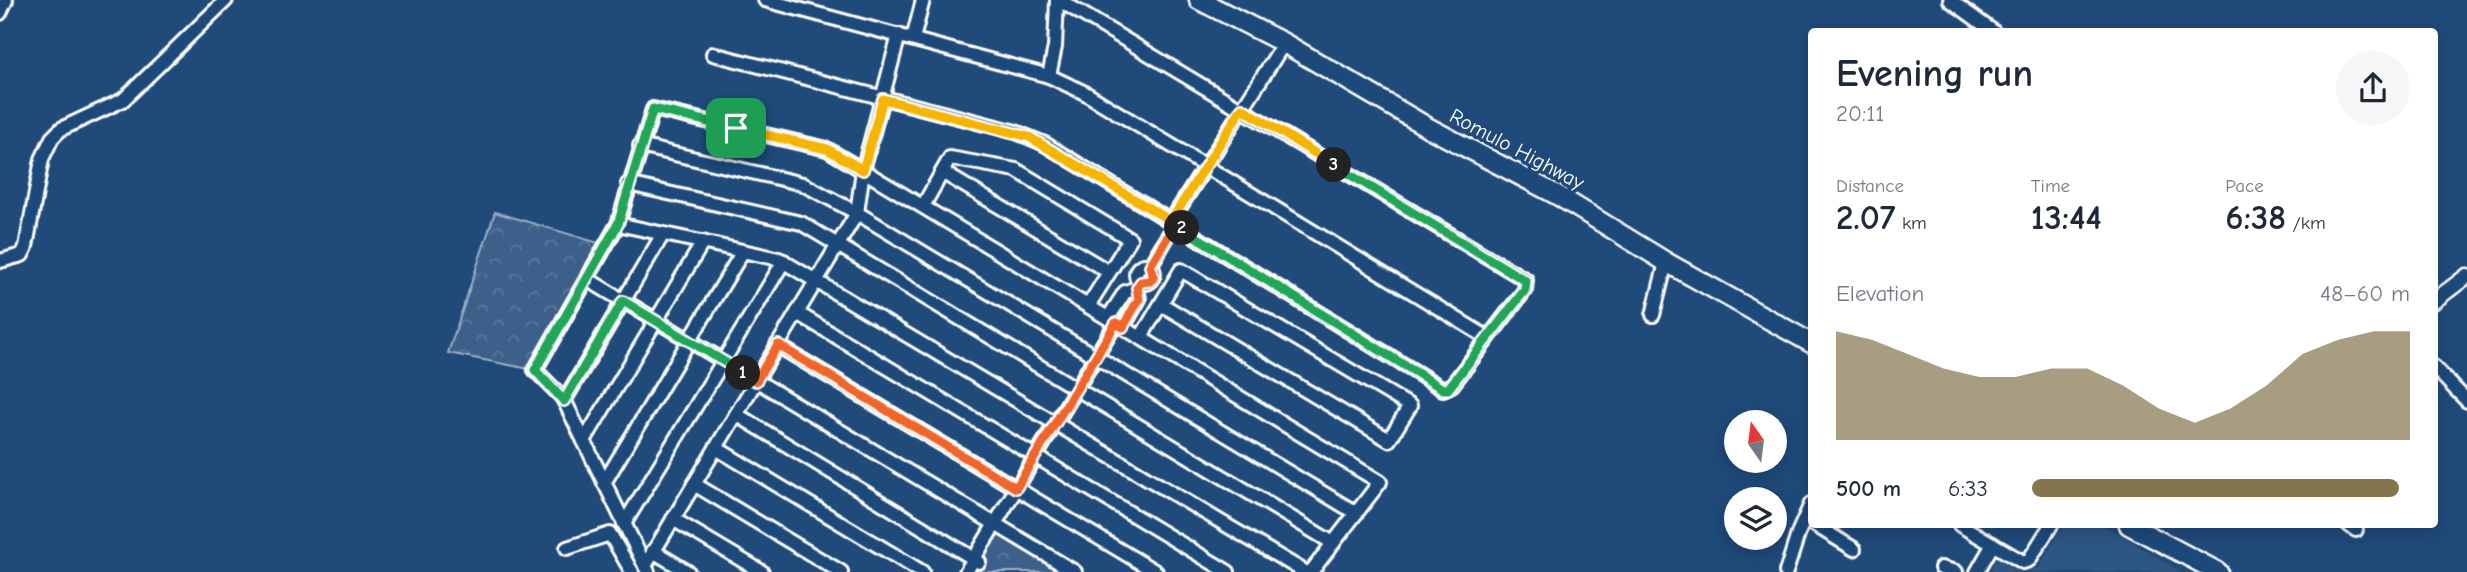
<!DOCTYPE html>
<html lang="en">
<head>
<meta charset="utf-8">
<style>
	:root { --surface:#fff; --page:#f6f6f7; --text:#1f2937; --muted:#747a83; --accent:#84754c }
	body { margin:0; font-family:"Comic Neue",sans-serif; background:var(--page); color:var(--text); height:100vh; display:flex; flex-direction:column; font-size:26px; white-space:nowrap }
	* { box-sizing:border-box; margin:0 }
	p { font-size:23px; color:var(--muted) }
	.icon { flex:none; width:38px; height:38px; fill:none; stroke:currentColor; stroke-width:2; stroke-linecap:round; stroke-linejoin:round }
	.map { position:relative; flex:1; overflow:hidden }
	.panel { position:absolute; left:1808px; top:28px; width:630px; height:500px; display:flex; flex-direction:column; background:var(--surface); border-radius:7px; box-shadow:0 4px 18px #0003 }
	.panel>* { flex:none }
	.needle { width:46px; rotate:346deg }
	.buttons { position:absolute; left:1724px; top:410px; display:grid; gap:14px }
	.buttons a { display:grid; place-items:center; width:63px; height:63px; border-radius:50%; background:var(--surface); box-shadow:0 4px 18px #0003; font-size:35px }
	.pin { position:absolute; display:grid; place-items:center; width:60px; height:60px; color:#fff; margin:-30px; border-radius:14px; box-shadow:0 4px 10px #0006 }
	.km { position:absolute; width:35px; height:35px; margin:-18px; border-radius:50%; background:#222; color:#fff; font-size:19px; line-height:35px; text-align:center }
	.round { display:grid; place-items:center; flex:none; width:74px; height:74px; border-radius:37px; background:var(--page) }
	.overview { display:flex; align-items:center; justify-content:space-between; height:119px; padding:0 28px }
	h1 { font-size:38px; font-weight:700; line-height:52px }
	.stats { display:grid; grid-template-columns:repeat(3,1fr); gap:10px; height:119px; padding:7px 28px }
	.stats div { display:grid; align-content:center }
	.stats b { font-size:35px; font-weight:700 }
	.stats small { font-size:19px; font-weight:400 }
	.stats p { font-size:19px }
	.chart { height:196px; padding:14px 28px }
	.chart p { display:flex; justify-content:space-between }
	.chart svg { width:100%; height:126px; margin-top:7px; fill:var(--accent); opacity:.7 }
	ul { padding:0 28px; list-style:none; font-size:23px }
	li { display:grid; grid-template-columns:112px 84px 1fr; align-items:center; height:52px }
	li i { height:18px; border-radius:9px; background:var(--accent) }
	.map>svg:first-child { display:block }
	.built { fill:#2e5683 }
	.park { fill:url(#park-crowns); stroke:#9eb0c5; stroke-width:2 }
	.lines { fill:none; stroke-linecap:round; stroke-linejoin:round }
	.minor-casing { stroke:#fff; stroke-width:18 }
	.major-casing { stroke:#fff; stroke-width:19 }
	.highway-casing { stroke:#fff; stroke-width:23 }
	.minor { stroke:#1f4a7a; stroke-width:12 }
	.major { stroke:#1f4a7a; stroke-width:14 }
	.highway { stroke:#1f4a7a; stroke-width:18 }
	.split-1-casing { stroke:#fff; stroke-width:14 }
	.split-2-casing { stroke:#fff; stroke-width:14 }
	.split-3-casing { stroke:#fff; stroke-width:14 }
	.split-4-casing { stroke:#fff; stroke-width:14 }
	.split-1 { stroke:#22a559; stroke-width:9 }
	.split-2 { stroke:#f0652b; stroke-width:9 }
	.split-3 { stroke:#22a559; stroke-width:9 }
	.split-4 { stroke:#f5b400; stroke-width:9 }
	.labels { text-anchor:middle; stroke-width:7; stroke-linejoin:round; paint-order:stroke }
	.street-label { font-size:21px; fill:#fff; stroke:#1f4a7a }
</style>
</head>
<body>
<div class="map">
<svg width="2467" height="572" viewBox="0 0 2467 572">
	<defs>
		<pattern id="park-crowns" width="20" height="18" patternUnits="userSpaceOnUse" patternTransform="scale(1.75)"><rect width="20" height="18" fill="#3c618b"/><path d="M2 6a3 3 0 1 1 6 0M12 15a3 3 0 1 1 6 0" fill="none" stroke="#59799c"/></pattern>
	</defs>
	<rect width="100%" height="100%" fill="#1f4a7a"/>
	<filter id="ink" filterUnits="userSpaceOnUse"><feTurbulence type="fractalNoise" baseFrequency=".0143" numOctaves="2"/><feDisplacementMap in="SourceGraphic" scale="14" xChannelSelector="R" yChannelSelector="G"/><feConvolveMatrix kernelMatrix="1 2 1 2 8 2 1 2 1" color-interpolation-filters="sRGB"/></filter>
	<g filter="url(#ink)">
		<polygon class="built" points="2063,525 2104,525 2182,572 1990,572 1999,552 2038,570"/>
		<g class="park">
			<polygon points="495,212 599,243 535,370 448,353"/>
			<polygon points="996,530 1067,572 971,572"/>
		</g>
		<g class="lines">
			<g class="minor-casing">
				<g id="minor">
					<polyline points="765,0 1049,76 1085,93 1488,338"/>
					<polyline points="1950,0 1994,32"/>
					<polyline points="0,13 6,0"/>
					<polyline points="913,39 923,0"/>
					<polyline points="713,54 1016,132 1045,144 1443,389 1452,385 1525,290 1526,280 1059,0"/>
					<polyline points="1049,76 1055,47 1057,0"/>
					<polyline points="640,146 803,184 857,213 1356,513"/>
					<polyline points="942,172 1109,272"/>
					<polyline points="628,184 801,223 1333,543"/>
					<polyline points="923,206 950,158 1016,170 1130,239 1088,306"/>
					<polyline points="1171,221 1284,43"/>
					<polyline points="618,224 779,259 1305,572"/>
					<polyline points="0,261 22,255 26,247 42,159 52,138 61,129 123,100 226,0"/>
					<circle cx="1145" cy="274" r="9"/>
					<polyline points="1150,266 1175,224"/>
					<polyline points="587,279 1075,572"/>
					<polyline points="797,313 1228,572"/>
					<polyline points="1653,315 1666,262"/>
					<polyline points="1108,318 1125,292 1137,288"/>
					<polyline points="1123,327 1139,299 1137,288 1141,282"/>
					<polyline points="1141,337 1181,270 1410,406 1389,440 1161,304"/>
					<polyline points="777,345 1156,572"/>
					<polyline points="2434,367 2467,401"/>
					<polyline points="564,401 663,234"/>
					<polyline points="736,414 979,562"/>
					<polyline points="584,441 703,242"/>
					<polyline points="716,448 922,572"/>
					<polyline points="604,483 743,251"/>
					<polyline points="694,484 841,572"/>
					<polyline points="673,519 762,572"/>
					<polyline points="624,524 784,261"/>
					<polyline points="1815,525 1854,549"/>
					<polyline points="1960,525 2023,562 2029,560 2051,525"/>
					<polyline points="2349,525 2356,530"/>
					<polyline points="567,548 610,534 632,572"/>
					<polyline points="653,551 688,572"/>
					<polyline points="645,566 857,213 863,170 899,35"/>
					<polyline points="1941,568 1956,572"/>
					<polyline points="648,572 563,398 535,370 618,224 653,109 827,149 1380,482 1311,572"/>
					<polyline points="966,572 1116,323"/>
					<polyline points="1786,572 1799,531 1811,504"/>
					<polyline points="1977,572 1993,544"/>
				</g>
			</g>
			<g class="major-casing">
				<polyline id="major" points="2434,301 2467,276"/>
			</g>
			<g class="highway-casing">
				<g id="highway">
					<polyline points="1199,0 1284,43 1429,128 1557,195 1666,262 1811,343"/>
					<polyline points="2129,525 2218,572"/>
				</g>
			</g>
			<use href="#minor" class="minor"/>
			<use href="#major" class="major"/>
			<use href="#highway" class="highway"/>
		</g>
	</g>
	<g class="lines" filter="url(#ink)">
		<g class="split-1-casing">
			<polyline id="split-1" points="736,128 653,109 618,224 535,370 564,401 623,301 743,373"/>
		</g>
		<g class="split-2-casing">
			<polyline id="split-2" points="743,373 756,381 778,345 1016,488 1116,323 1123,327 1139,299 1137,288 1141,282 1150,281 1154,277 1150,266 1175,224 1182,228"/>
		</g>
		<g class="split-3-casing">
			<polyline id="split-3" points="1182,228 1443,389 1448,389 1525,290 1526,281 1334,165"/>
		</g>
		<g class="split-4-casing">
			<polyline id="split-4" points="736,128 827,149 863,170 883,99 1029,137 1171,221 1242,108 1334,165"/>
		</g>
		<use href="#split-1" class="split-1"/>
		<use href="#split-2" class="split-2"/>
		<use href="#split-3" class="split-3"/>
		<use href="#split-4" class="split-4"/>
	</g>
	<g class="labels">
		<g class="street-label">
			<text transform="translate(1517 149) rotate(28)" y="7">Romulo Highway</text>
		</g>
	</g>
</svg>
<div class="buttons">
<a><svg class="needle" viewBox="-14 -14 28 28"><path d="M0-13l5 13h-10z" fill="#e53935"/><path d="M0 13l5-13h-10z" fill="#747a83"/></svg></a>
<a><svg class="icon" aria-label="layers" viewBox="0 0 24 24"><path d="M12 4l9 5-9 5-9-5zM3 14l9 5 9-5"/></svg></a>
</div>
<div class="pin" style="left:736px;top:128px;background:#1e9e55"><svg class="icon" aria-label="arrive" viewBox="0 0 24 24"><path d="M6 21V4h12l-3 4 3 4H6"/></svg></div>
<b class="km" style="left:743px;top:373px">1</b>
<b class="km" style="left:1182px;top:228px">2</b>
<b class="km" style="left:1334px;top:165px">3</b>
<section class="panel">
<div class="overview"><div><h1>Evening run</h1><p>20:11</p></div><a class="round"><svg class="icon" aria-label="share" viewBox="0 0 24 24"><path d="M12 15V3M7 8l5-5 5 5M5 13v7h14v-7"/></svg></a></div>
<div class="stats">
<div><p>Distance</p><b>2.07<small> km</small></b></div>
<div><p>Time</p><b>13:44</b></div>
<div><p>Pace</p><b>6:38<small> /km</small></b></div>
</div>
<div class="chart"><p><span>Elevation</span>48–60 m</p>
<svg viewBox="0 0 160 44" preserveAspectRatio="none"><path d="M0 44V6L10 9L20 14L30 19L40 22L50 22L60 19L70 19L80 25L90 33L100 38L110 33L120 25L130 14L140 9L150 6L160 6V44z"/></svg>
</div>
<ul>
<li><b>500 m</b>6:33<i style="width:97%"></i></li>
</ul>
</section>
</div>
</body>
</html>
